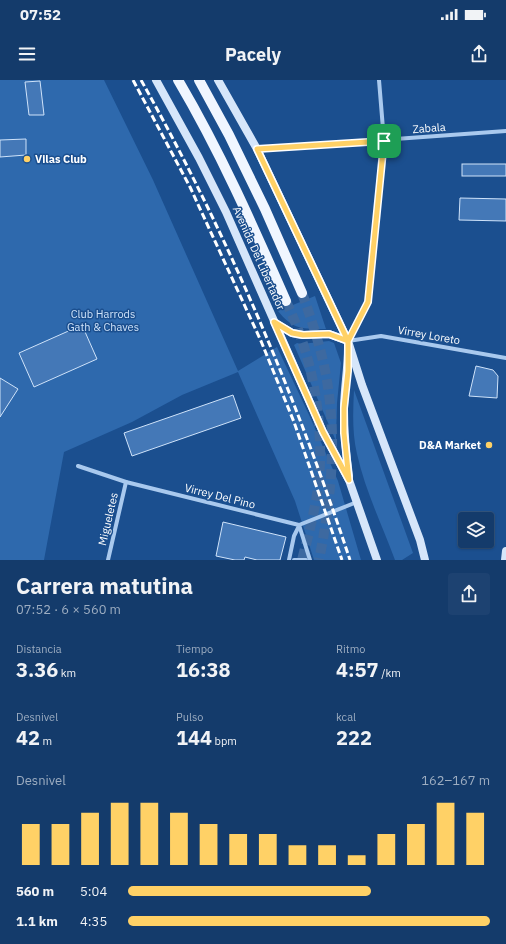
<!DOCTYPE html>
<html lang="es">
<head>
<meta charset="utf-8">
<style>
	:root { --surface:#143b6b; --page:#1d4271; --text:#f1f3f6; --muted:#9dadc1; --line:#33557e; --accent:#ffd166 }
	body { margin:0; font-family:"IBM Plex Sans",sans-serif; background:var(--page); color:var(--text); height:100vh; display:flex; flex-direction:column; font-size:15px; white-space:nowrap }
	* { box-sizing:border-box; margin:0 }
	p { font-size:13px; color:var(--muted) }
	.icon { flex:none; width:22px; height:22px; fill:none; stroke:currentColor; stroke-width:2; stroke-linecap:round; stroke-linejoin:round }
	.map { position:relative; height:480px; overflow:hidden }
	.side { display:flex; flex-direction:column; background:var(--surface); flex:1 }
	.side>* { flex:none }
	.controls { position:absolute; left:458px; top:432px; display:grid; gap:8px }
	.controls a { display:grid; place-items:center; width:36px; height:36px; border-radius:4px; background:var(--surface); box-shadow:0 1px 3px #0004,0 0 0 1px var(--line); font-size:20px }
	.pin { position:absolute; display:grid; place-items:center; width:34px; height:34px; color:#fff; margin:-17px; border-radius:8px; box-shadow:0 2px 6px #0006 }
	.round { display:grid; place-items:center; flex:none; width:42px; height:42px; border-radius:4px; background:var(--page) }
	.summary { display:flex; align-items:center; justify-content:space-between; height:68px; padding:0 16px }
	h1 { font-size:22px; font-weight:800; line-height:30px }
	.metrics { display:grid; grid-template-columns:repeat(3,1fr); gap:6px; height:68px; padding:4px 16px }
	.metrics div { display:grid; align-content:center }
	.metrics b { font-size:20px; font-weight:800 }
	.metrics small { font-size:11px; font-weight:400 }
	.metrics p { font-size:11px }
	.chart { height:112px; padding:8px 16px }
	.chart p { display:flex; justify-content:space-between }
	.chart svg { width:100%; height:72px; margin-top:4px; stroke:var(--accent); stroke-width:6 }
	ul { padding:0 16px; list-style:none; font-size:13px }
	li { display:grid; grid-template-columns:64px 48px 1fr; align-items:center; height:30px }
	li i { height:10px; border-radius:5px; background:var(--accent) }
	.status { display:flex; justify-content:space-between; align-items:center; height:28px; padding:0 20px; background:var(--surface); direction:ltr }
	.status svg { height:11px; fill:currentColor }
	header { display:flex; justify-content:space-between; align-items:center; height:52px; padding:0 16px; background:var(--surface); font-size:18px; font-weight:800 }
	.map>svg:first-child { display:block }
	.green { fill:#2e69ad }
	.building { fill:#4478b7; stroke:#cfe3fa }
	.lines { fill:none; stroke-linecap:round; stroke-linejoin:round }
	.primary-tunnel { stroke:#3d69a0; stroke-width:10; stroke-dasharray:10 5; stroke-linecap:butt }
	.minor { stroke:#a9c9ee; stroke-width:4 }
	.secondary { stroke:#d6e6fa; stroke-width:8 }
	.primary { stroke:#f0f6ff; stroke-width:10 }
	.rail { stroke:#fff; stroke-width:3; stroke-dasharray:7 3; stroke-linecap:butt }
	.route-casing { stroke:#fff; stroke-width:8 }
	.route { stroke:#ffd166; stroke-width:5 }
	.poi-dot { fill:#ffd166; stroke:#1b4f8f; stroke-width:1.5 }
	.labels { text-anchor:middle; stroke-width:3; stroke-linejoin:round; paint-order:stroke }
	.street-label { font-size:11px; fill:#fff; stroke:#1b4f8f }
	.poi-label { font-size:11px; font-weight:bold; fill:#fff; stroke:#1b4f8f; text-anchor:start }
	.park-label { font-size:11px; fill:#cfe3fa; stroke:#1b4f8f }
</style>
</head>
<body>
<div class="status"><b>07:52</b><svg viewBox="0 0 49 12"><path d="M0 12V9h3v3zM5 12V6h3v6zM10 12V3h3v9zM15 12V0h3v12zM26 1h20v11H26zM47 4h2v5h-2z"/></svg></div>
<header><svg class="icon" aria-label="menu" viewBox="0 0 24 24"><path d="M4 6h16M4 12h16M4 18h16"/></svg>Pacely<svg class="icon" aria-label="share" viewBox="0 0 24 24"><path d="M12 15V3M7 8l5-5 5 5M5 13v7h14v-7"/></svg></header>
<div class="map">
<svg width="506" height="480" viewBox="0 0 506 480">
	<rect width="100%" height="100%" fill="#1b4f8f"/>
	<g class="green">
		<polygon points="0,0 104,0 153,100 238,291 277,267 310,337 338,401 361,480 314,480 295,421 238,292 182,315 132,342 64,372 44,480 0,480"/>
		<path d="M315 216 326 249C303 249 293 250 278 231Z"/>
		<polygon points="329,261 334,263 341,283 337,323 336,361 294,265 297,263 301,264"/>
		<path d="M354 310 413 473 402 480H395C382 445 365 410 357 374 352 353 353 331 354 310Z"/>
	</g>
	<g class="building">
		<polygon points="40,1 44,35 29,35 25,2"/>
		<polygon points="26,59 26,75 0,77 0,60"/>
		<rect x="462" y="84" width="44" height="12"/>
		<polygon points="460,118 506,119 506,141 459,140"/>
		<polygon points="82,245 97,279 34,307 19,273"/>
		<polygon points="476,286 493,290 498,296 497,318 469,316"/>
		<polygon points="0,298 18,309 0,337"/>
		<polygon points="233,315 241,338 132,376 124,353"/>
		<polygon points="223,442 286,457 280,480 257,480 245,477 244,480 235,480 216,476"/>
	</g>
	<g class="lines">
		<g class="primary-tunnel">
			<path d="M302 213C312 241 322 271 327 301 337 361 331 421 319 480"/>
			<path d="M286 221C291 233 297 245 301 258 315 297 321 342 320 384 319 416 310 449 302 480"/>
		</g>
		<g class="minor">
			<polyline points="257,69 506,51"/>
			<polyline points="348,261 381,256 506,278"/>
			<polyline points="349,261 368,222 384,61 379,0"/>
			<polyline points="78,386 126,402 299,445 357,422"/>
			<polyline points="299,445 310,480"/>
			<polyline points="108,480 126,402"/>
			<polyline points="289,480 294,456 299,446"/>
			<polyline points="294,480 306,480"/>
		</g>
		<g class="secondary">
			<polyline points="156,0 199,78 226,132 323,352 349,400 377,480"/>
			<polyline points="218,0 257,69 348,261 362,305 420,460 425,480"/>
			<polyline points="275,243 292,253 303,255 329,254 348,261"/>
			<path d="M348 268C348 289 344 310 344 330 344 352 346 374 349 396"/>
			<polyline points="505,480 506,471"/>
		</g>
		<g class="primary">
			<path d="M178 0C220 71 253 146 286 221"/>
			<polyline points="199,0 229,55 265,129 302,213"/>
		</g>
		<g class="rail">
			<polyline points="133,0 190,107 261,261 294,342 342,480"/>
			<path d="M141 0C227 153 295 314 350 480"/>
		</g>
	</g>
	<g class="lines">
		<g class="route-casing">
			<polyline id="route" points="384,61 257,69 348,261 348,291 344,328 344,353 349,400 323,352 274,242 292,253 303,255 329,254 348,261 368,222 384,61"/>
		</g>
		<use href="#route" class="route"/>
	</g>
	<g class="poi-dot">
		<circle cx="27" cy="79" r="4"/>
		<circle cx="489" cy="365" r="4"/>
	</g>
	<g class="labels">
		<g class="street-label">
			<text transform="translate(429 48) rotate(-4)" y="4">Zabala</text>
			<text transform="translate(259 178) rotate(66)" y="4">Avenida Del Libertador</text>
			<text transform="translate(429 255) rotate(10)" y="4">Virrey Loreto</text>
			<text transform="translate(220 416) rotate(14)" y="4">Virrey Del Pino</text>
			<text transform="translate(108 439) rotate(-77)" y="4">Migueletes</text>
		</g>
		<g class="poi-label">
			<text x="35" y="83">Vilas Club</text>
			<text x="481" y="369" text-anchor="end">D&amp;A Market</text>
		</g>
		<g class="park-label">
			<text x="103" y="238">Club Harrods<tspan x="103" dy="13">Gath &amp; Chaves</tspan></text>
		</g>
	</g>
</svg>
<div class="controls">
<a><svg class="icon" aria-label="layers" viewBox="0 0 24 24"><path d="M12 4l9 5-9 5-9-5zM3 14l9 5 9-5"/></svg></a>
</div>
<div class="pin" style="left:384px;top:61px;background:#1e9e55"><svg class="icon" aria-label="arrive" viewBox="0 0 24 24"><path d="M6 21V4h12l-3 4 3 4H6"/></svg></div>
</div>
<section class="side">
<div class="summary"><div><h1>Carrera matutina</h1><p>07:52 · 6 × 560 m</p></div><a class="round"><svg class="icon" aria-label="share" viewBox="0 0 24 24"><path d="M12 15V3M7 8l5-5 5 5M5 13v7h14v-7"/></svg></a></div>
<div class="metrics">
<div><p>Distancia</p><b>3.36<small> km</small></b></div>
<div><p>Tiempo</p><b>16:38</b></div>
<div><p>Ritmo</p><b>4:57<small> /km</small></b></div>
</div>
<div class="metrics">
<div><p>Desnivel</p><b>42<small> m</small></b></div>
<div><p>Pulso</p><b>144<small> bpm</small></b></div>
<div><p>kcal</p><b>222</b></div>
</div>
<div class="chart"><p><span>Desnivel</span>162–167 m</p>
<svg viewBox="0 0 160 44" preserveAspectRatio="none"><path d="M5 44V19M15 44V19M25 44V12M35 44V6M45 44V6M55 44V12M65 44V19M75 44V25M85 44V25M95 44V32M105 44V32M115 44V38M125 44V25M135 44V19M145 44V6M155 44V12"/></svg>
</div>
<ul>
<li><b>560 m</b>5:04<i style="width:67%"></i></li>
<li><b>1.1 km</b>4:35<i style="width:100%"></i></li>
</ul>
</section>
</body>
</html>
